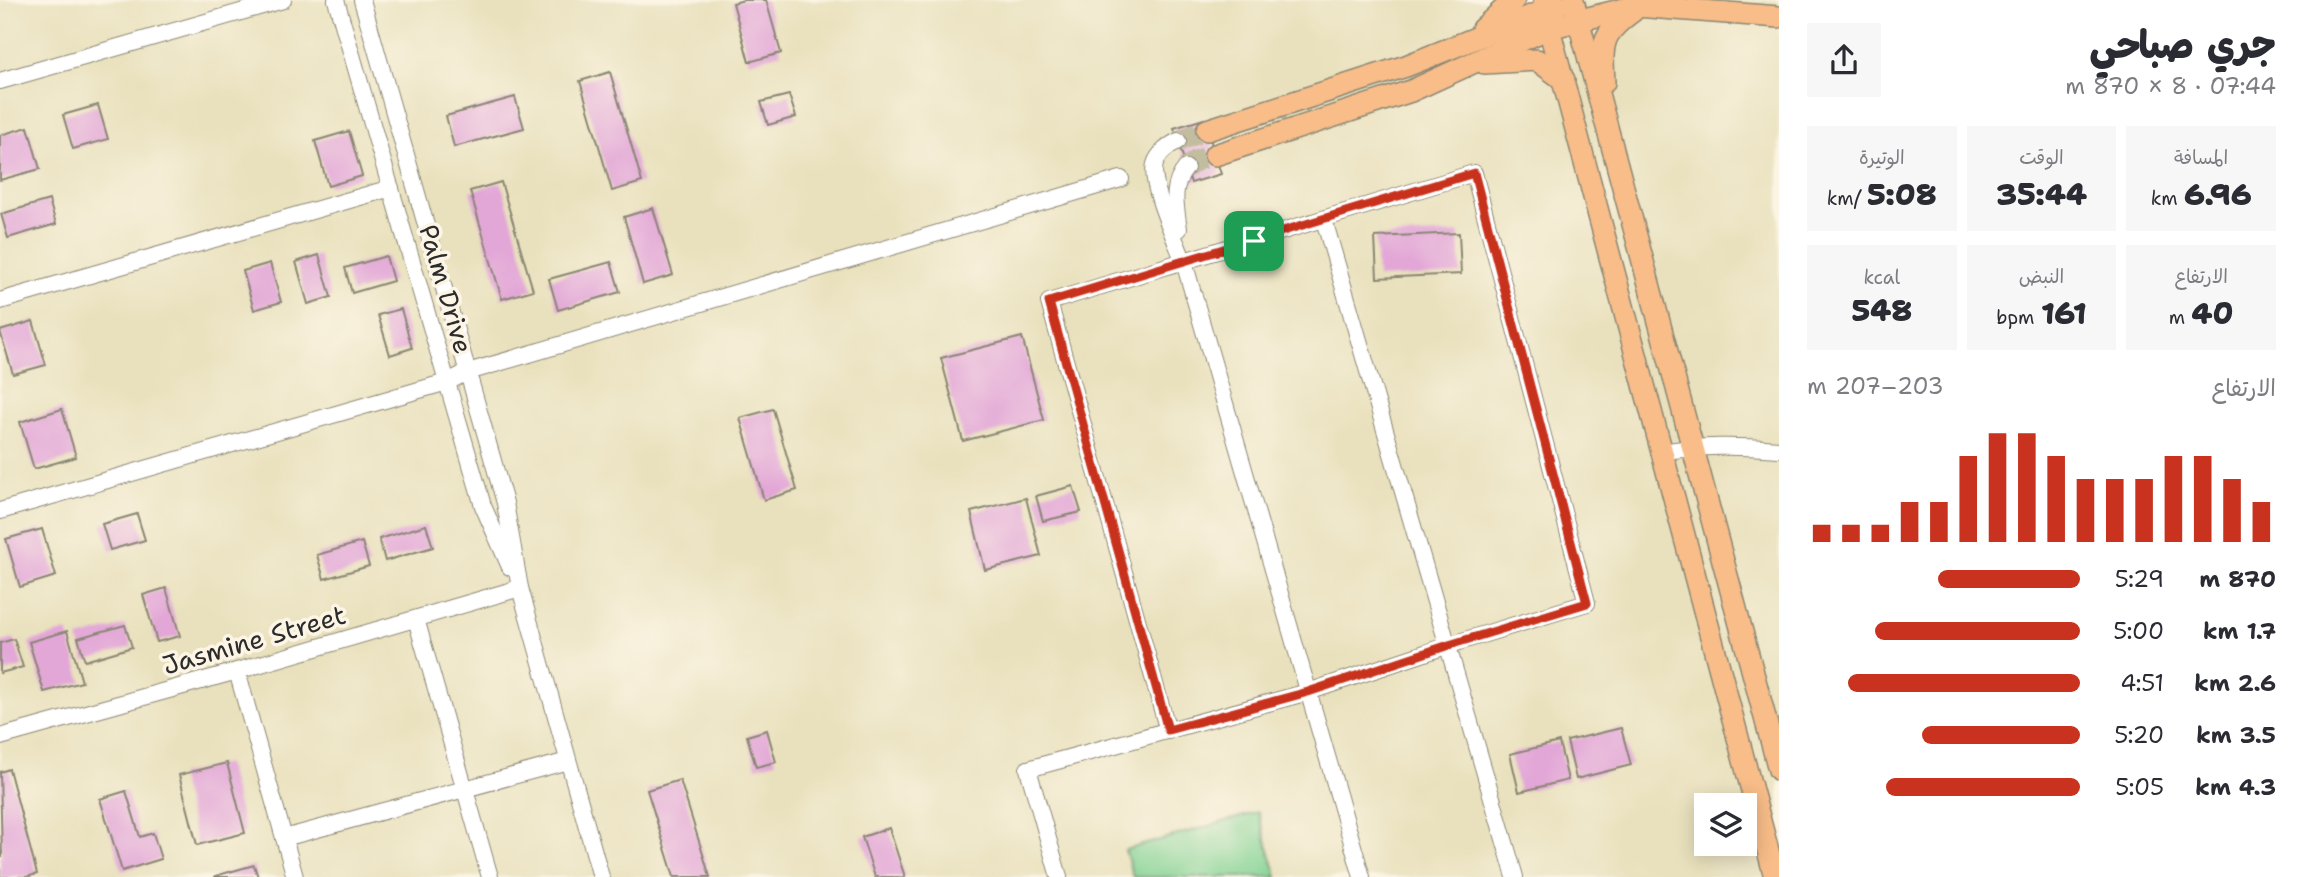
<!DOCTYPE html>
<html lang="ar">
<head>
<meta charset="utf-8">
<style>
	:root { --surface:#fff; --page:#f7f7f7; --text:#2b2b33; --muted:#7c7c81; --accent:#c8321e }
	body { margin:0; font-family:"Shantell Sans","Playpen Sans Arabic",sans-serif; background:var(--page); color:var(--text); direction:rtl; height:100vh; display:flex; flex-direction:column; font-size:26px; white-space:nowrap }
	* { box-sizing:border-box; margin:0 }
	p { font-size:23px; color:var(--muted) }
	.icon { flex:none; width:38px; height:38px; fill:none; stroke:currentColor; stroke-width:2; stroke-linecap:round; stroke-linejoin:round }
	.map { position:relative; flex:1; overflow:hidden; direction:ltr }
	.sheet { display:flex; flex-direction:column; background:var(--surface); width:525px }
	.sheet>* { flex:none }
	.tools { position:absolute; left:1694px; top:793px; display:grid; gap:14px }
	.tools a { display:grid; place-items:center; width:63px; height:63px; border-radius:0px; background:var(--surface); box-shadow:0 4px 18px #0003; font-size:35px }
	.pin { position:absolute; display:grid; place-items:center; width:60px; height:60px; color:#fff; margin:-30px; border-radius:14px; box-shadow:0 4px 10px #0006 }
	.round { display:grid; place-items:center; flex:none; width:74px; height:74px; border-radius:0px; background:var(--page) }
	.summary { display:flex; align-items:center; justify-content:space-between; height:119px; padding:0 28px }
	h1 { font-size:38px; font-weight:800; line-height:52px }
	.stats { display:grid; grid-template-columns:repeat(3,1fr); gap:10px; height:119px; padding:7px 28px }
	.stats div { display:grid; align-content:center; border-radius:0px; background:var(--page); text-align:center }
	.stats b { font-size:30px; font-weight:800 }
	.stats small { font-size:19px; font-weight:400 }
	.stats p { font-size:19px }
	.chart { height:196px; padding:14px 28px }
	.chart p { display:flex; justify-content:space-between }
	.chart svg { width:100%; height:126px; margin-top:7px; stroke:var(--accent); stroke-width:6 }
	ul { padding:0 28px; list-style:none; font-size:23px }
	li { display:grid; grid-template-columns:112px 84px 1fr; align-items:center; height:52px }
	li i { height:18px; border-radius:9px; background:var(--accent) }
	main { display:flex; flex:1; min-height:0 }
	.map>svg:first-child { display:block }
	.green { fill:#81d293; stroke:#567e5f; stroke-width:2 }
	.building { fill:#e2a6d7 }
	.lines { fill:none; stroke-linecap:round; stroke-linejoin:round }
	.major-tunnel { stroke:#c3bda0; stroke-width:21; stroke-dasharray:21 10; stroke-linecap:butt }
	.minor-casing { stroke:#8a8674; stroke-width:18 }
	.major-casing { stroke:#8a8674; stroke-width:24 }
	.minor { stroke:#fff; stroke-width:16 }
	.major { stroke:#f8bd88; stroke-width:21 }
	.route-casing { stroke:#fff; stroke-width:14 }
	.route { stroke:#c8321e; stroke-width:9 }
	.labels { text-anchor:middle; stroke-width:7; stroke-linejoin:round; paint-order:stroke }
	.street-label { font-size:26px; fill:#2b2b2b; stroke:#fcf5e5 }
</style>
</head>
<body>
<main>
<section class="sheet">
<div class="summary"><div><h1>جري صباحي</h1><p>07:44 · 8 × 870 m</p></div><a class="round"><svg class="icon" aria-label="share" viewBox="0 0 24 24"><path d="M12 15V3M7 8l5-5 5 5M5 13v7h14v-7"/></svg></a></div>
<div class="stats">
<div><p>المسافة</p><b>6.96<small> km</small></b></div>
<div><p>الوقت</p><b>35:44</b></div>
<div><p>الوتيرة</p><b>5:08<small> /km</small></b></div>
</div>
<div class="stats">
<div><p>الارتفاع</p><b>40<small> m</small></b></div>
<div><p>النبض</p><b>161<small> bpm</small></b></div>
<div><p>kcal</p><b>548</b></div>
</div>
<div class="chart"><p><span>الارتفاع</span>203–207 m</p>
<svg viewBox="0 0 160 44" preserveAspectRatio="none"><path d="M5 44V38M15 44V38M25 44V38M35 44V30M45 44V30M55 44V14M65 44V6M75 44V6M85 44V14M95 44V22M105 44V22M115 44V22M125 44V14M135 44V14M145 44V22M155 44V30"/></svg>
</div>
<ul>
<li><b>870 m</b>5:29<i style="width:52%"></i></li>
<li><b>1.7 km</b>5:00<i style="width:75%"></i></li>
<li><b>2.6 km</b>4:51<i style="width:85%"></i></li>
<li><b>3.5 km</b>5:20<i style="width:58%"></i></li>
<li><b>4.3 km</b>5:05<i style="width:71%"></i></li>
</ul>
</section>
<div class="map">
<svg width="1779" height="877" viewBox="0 0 1779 877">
	<rect width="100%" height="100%" fill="#fcf5e5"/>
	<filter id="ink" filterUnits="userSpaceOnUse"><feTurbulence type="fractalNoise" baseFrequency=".0143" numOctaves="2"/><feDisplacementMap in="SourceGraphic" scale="14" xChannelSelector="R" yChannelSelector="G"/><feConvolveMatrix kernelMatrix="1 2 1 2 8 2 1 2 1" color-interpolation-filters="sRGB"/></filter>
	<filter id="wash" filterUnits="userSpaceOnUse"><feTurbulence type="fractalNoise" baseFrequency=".00686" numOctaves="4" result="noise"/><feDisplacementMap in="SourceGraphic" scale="28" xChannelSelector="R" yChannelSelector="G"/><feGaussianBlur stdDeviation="1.57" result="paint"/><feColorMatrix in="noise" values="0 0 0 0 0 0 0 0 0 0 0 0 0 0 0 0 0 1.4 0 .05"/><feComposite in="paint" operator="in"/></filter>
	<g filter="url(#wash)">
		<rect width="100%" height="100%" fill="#e9e1bd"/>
		<polygon class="green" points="1258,812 1277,877 1133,877 1125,850"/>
		<g id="blocks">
			<g class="building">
				<polygon points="744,0 766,0 781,53 749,62 733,3"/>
				<polygon points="610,72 642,182 612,191 580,81"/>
				<polygon points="789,95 796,117 768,125 761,102"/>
				<polygon points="515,97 524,128 454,147 446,116"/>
				<polygon points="98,105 108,139 73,149 63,115"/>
				<polygon points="1204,119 1221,174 1191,183 1174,128"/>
				<polygon points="28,127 40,169 0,180 0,135"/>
				<polygon points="349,131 362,176 328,186 315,141"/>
				<polygon points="501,182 533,290 502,299 470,191"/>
				<polygon points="49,200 56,224 8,238 1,214"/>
				<polygon points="653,208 673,275 643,284 624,217"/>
				<polygon points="1459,233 1461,274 1377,278 1375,237"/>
				<polygon points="319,255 331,297 308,304 296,262"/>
				<polygon points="386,256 393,281 352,293 345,268"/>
				<polygon points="611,262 620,292 558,310 549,279"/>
				<polygon points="270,263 281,302 254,310 243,271"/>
				<polygon points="401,309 412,348 390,355 378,315"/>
				<polygon points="33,321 46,365 13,374 0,331"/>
				<polygon points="1022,337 1044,420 963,441 941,358"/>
				<polygon points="62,409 76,457 34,469 20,422"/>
				<polygon points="773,409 797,490 764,500 740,418"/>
				<polygon points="1073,486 1081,512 1043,521 1036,496"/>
				<polygon points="1026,498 1041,556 985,570 971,512"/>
				<polygon points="137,514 145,540 110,550 102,524"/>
				<polygon points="426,525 433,547 385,561 379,539"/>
				<polygon points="42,529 56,576 20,587 6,539"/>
				<polygon points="362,542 369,566 324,579 317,555"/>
				<polygon points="166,588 180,636 157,642 143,595"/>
				<polygon points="125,625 132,647 85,661 78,638"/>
				<polygon points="67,631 82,682 44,692 29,642"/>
				<polygon points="14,639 23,667 0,673 0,643"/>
				<polygon points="1621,728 1631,765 1576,779 1567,741"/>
				<polygon points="767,730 776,762 756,767 747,736"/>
				<polygon points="1559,742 1568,780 1519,792 1510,754"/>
				<polygon points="227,763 245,833 197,845 179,775"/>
				<polygon points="9,769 37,874 26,877 0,877 0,857 2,857 0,772"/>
				<polygon points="680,780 710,877 674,877 647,790"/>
				<polygon points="126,791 140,837 153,833 161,859 122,871 100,799"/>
				<polygon points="889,828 905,877 875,877 862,837"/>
				<polygon points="254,865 258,877 215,877 215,876"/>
			</g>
		</g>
	</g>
	<g filter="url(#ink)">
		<use href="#blocks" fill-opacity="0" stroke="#8a8674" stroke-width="2"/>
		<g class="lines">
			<g class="major-tunnel">
				<polyline points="1178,141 1207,130"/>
				<polyline points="1186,168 1197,160 1215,155"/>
			</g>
			<g class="minor-casing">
				<g id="minor">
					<polyline points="336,0 483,506 510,567"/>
					<polyline points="362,0 505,503 520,588 601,877"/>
					<polyline points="0,81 283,0"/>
					<path d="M1178 141C1169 145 1158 154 1155 164 1149 184 1176 241 1184 262L1362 877"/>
					<polyline points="1324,220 1515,877"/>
					<path d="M1179 229C1176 206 1170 187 1186 168"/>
					<polyline points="0,301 391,188"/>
					<path d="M1661 452C1702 445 1739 446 1779 449"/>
					<polyline points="0,511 447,382 468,372 1121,179"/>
					<polyline points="416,619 490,877"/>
					<polyline points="237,671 295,877"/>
					<polyline points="0,737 237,671 520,588"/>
					<polyline points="284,838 568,761"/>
					<polyline points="1059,877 1028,769 1308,692 1449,645 1587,603 1474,173 1049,302 1168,731"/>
				</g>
			</g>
			<g class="major-casing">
				<g id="major">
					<polyline points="1544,0 1549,28 1775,877"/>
					<polyline points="1573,0 1779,770"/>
					<polyline points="1482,29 1514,0"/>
					<polyline points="1484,63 1537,60 1564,80"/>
					<path d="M1604 82C1602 43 1600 35 1633 11"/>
					<polyline points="1207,130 1406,66 1558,5"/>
					<polyline points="1215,155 1411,91 1549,28 1636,6 1779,17"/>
				</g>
			</g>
			<use href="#minor" class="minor"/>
			<use href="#major" class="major"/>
		</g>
	</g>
	<g class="lines" filter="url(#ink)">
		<g class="route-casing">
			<polygon id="route" points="1474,173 1587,603 1449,645 1308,692 1168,730 1049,302"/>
		</g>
		<use href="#route" class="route"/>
	</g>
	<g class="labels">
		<g class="street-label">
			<text transform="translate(446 289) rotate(74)" y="9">Palm Drive</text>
			<text transform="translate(254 640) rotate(-16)" y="9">Jasmine Street</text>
		</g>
	</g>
</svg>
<div class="tools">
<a><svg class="icon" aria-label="layers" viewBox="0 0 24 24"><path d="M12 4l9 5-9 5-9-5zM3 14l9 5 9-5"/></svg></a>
</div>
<div class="pin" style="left:1254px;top:241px;background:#1e9e55"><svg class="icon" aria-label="arrive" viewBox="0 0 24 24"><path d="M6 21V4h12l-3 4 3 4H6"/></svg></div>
</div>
</main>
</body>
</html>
